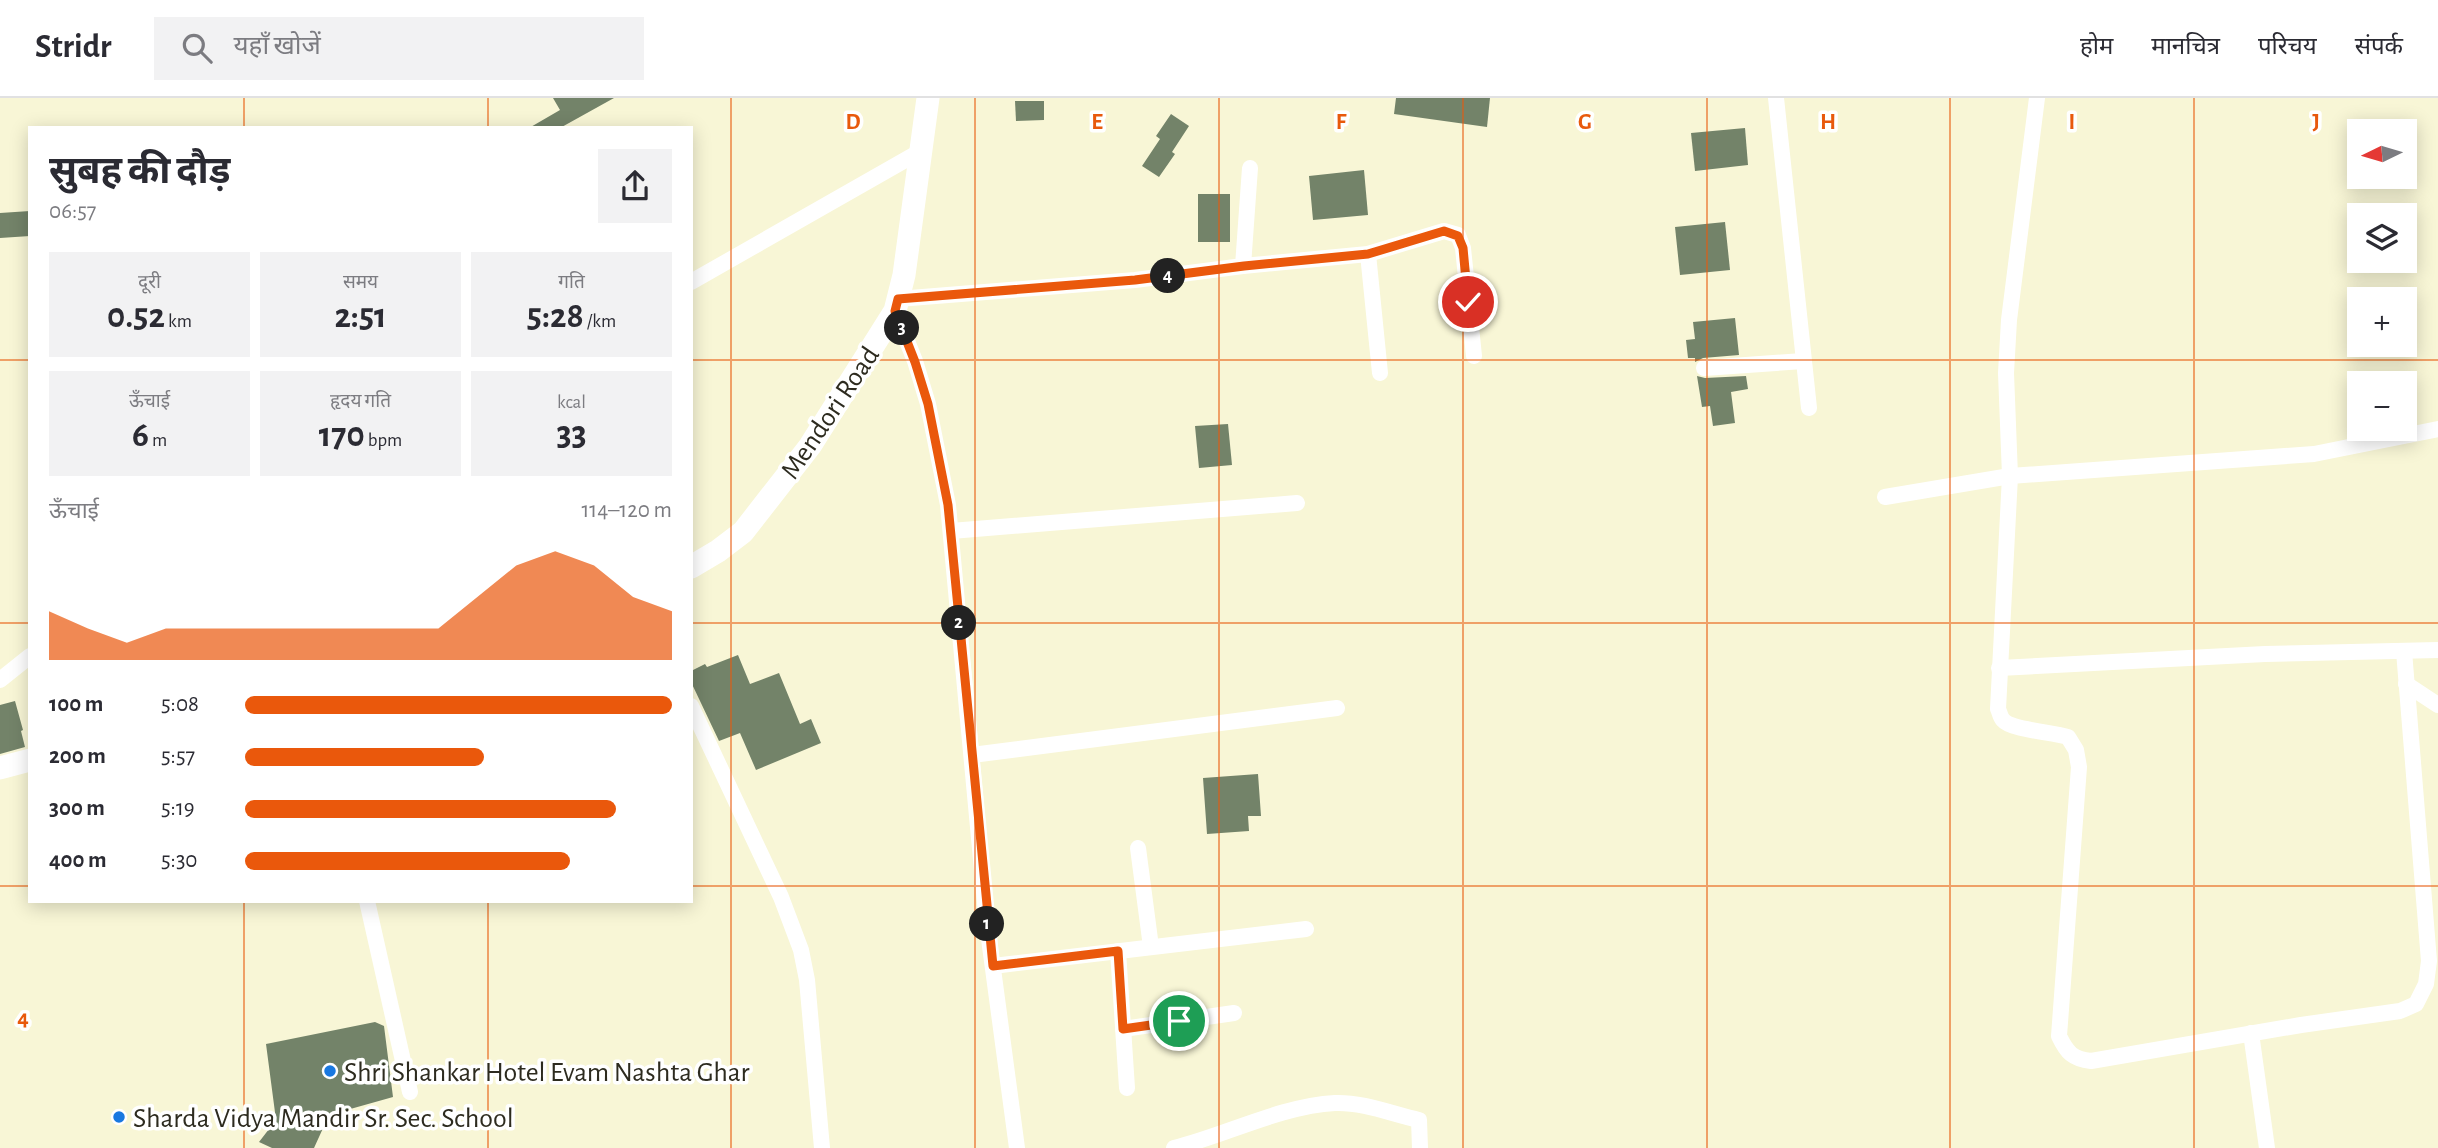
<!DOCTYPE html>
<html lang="hi">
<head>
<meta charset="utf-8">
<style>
	:root { --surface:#fff; --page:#f2f2f3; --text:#2b2b33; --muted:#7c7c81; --line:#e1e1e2; --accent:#ea580c }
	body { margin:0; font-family:"Alegreya Sans","Noto Sans Devanagari",sans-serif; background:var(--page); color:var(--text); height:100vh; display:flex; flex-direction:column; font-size:26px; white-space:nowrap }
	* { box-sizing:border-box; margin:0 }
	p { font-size:23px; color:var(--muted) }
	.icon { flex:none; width:38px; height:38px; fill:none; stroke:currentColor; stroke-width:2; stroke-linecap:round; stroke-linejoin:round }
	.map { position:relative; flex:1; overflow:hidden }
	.details { position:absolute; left:28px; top:28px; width:665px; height:777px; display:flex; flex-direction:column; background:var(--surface); border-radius:0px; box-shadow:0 4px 18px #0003 }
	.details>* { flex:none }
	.needle { width:46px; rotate:265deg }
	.controls { position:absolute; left:2347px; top:21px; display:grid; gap:14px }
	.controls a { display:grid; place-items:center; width:70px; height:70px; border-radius:0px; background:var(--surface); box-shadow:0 4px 18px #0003; font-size:35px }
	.pin { position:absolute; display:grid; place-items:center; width:60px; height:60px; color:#fff; margin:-30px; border:4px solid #fff; border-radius:50%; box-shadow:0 2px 7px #0007 }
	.km { position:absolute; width:35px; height:35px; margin:-18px; border-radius:50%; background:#222; color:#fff; font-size:19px; line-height:35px; text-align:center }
	.round { display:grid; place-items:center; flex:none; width:74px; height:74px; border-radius:0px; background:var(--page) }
	.head { display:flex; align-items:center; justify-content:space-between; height:119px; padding:0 21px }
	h1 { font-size:38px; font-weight:700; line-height:52px }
	.metrics { display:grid; grid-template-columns:repeat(3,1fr); gap:10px; height:119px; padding:7px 21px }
	.metrics div { display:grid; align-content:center; border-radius:0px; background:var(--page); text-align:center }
	.metrics b { font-size:35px; font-weight:700 }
	.metrics small { font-size:19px; font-weight:400 }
	.metrics p { font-size:19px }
	.chart { height:196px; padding:14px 21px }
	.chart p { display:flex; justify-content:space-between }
	.chart svg { width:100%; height:126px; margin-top:7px; fill:var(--accent); opacity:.7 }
	ul { padding:0 21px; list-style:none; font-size:23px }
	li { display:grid; grid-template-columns:112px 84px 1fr; align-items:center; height:52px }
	li i { height:18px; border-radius:9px; background:var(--accent) }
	header { display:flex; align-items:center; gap:42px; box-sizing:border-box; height:98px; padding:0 35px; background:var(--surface); border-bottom:2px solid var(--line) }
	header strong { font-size:33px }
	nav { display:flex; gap:38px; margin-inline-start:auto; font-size:24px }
	.search { width:490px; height:63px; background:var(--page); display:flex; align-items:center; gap:18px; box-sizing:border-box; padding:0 24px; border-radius:0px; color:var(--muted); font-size:26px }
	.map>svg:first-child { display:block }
	.building { fill:#738369 }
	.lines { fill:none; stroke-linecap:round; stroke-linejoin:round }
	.street { stroke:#fff; stroke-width:16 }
	.secondary { stroke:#fff; stroke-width:23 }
	.route-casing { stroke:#fff; stroke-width:14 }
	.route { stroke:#ea580c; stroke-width:9 }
	.grid { fill:none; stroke:#e8590c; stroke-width:2; stroke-opacity:0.55 }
	.poi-dot { fill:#1978e0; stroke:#fff; stroke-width:2.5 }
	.labels { text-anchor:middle; stroke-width:7; stroke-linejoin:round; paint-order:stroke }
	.street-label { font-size:28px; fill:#2d2b1f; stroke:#fff }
	.poi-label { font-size:28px; fill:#2d2b1f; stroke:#fff; text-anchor:start }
	.grid-label { font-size:23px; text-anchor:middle; font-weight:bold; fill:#e8590c; stroke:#fff; stroke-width:7; stroke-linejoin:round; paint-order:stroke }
</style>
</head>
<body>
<header>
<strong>Stridr</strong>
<div class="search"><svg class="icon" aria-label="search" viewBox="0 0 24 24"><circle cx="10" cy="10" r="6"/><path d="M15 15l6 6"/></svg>यहाँ खोजें</div>
<nav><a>होम</a><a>मानचित्र</a><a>परिचय</a><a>संपर्क</a></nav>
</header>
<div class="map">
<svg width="2438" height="1050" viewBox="0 0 2438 1050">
	<rect width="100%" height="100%" fill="#f8f6d6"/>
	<g class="building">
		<polygon points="553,0 614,0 560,30 529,30 560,12"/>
		<polygon points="1396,0 1490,0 1487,29 1394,16"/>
		<polygon points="1015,3 1044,3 1044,22 1016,23"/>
		<polygon points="1171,16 1189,28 1172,54 1175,56 1159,79 1142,68 1160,41 1156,38"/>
		<polygon points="1745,30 1748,67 1695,73 1691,35"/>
		<polygon points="1364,72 1368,117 1313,122 1309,78"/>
		<rect x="1198" y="96" width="32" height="48"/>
		<polygon points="30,113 30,138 0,140 0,115"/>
		<polygon points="1725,124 1730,172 1680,177 1675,129"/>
		<polygon points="1735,220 1739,257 1703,260 1695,264 1695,260 1688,260 1686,242 1695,241 1693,224"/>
		<polygon points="1697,278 1705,280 1746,278 1748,291 1731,294 1735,325 1713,328 1710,308 1702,309"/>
		<polygon points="1228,326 1232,367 1199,370 1195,328"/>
		<polygon points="738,557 750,586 779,575 800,626 811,621 821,645 756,672 740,635 719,643 691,584 691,573 705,566 707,569"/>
		<polygon points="15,603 23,632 21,633 25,649 0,656 0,607"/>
		<polygon points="1258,676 1261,718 1248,718 1249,733 1207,736 1203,680"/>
		<polygon points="375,924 384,928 393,999 329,1017 314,1050 272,1050 259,1044 276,1022 266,946"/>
	</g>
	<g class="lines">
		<g class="street">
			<polyline points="1776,0 1809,310"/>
			<path d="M2037 0 2009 222 2006 275 2010 378 1998 611C2000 615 2000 619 2003 622 2011 632 2053 634 2068 639L2076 652 2079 669 2059 938C2067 955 2073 961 2091 963L2301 927 2400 913 2416 906 2426 886 2429 863 2404 553"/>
			<polyline points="1368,156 1380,275"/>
			<polyline points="1243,168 1250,70"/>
			<polyline points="691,184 921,53"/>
			<polyline points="898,201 1135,182 1243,168 1368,156 1444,133 1458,137 1463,150 1474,258"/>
			<polyline points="895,213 915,263 928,306 948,407 987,826 1017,1050"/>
			<polyline points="1704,270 1803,263"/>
			<polyline points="1885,399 2010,378 2314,356 2438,331"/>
			<polyline points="951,433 1297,405"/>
			<polyline points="1999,570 2265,556 2438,552"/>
			<polyline points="0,582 30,558"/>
			<polyline points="2406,586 2438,607"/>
			<polyline points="691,608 781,799 801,852 807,882 822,1050"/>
			<polyline points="972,657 1337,610"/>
			<polyline points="1138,750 1151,849"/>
			<polyline points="367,803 410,994"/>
			<polyline points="1118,853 1127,990"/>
			<polyline points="993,868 1306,831"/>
			<polyline points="1123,931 1234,915"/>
			<polyline points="2251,935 2267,1050"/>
			<path d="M1174 1050C1226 1037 1281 1008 1335 1005 1363 1004 1392 1016 1419 1022L1420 1050"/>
		</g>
		<g class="secondary">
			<polyline points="691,469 718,453 743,434 810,348 895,213 904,177 928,0"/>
			<polyline points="0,670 30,662"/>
		</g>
	</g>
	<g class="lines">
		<g class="route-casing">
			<polyline id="route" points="1179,923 1123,931 1118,853 993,868 948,407 928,306 915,264 895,213 898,201 1135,182 1244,168 1368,156 1444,133 1458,138 1463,150 1468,204"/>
		</g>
		<use href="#route" class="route"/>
	</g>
	<path class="grid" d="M244 0V30M488 0V30M731 0V1050M975 0V1050M1219 0V1050M1463 0V1050M1707 0V1050M1950 0V1050M2194 0V1050M0 262H30M691 262H2438M0 525H30M691 525H2438M0 788H30M691 788H2438M244 803V1050M488 803V1050"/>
	<g class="poi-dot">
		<circle cx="330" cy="973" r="7"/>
		<circle cx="119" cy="1019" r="7"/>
	</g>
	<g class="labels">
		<g class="street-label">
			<text transform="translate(829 314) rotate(-56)" y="10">Mendori Road</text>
		</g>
		<g class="poi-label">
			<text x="344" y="983">Shri Shankar Hotel Evam Nashta Ghar</text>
			<text x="133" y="1029">Sharda Vidya Mandir Sr. Sec. School</text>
		</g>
	</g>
	<g class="grid-label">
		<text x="853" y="31">D</text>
		<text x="1097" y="31">E</text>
		<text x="1341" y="31">F</text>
		<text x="1585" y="31">G</text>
		<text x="1828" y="31">H</text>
		<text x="2072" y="31">I</text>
		<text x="2316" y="31">J</text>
		<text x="23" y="927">4</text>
	</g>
</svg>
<div class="controls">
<a><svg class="needle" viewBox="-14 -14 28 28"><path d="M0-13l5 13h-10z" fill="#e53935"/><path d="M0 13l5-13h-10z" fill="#7c7c81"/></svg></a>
<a><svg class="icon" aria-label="layers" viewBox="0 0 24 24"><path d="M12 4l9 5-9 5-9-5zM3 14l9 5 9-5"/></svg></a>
<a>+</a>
<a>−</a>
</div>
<div class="pin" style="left:1179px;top:923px;background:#1e9e55"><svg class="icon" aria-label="arrive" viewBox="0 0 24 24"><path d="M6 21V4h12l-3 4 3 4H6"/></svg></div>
<div class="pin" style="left:1468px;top:204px;background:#d93025"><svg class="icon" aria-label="check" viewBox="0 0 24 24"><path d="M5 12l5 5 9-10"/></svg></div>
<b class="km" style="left:987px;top:826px">1</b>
<b class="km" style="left:959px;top:525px">2</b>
<b class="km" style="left:902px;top:230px">3</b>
<b class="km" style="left:1168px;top:178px">4</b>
<section class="details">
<div class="head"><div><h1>सुबह की दौड़</h1><p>06:57</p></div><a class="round"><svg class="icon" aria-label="share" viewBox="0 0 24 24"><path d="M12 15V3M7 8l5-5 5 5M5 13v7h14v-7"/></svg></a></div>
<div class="metrics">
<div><p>दूरी</p><b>0.52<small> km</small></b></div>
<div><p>समय</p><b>2:51</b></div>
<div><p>गति</p><b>5:28<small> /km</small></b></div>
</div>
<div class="metrics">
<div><p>ऊँचाई</p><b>6<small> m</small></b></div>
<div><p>हृदय गति</p><b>170<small> bpm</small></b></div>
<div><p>kcal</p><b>33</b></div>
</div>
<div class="chart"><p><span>ऊँचाई</span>114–120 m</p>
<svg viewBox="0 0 160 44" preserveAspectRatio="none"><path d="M0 44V27L10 33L20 38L30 33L40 33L50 33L60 33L70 33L80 33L90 33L100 33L110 22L120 11L130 6L140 11L150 22L160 27V44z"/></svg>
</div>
<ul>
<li><b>100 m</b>5:08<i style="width:100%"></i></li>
<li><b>200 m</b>5:57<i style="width:56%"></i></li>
<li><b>300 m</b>5:19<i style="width:87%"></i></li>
<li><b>400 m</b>5:30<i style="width:76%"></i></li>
</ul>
</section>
</div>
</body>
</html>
